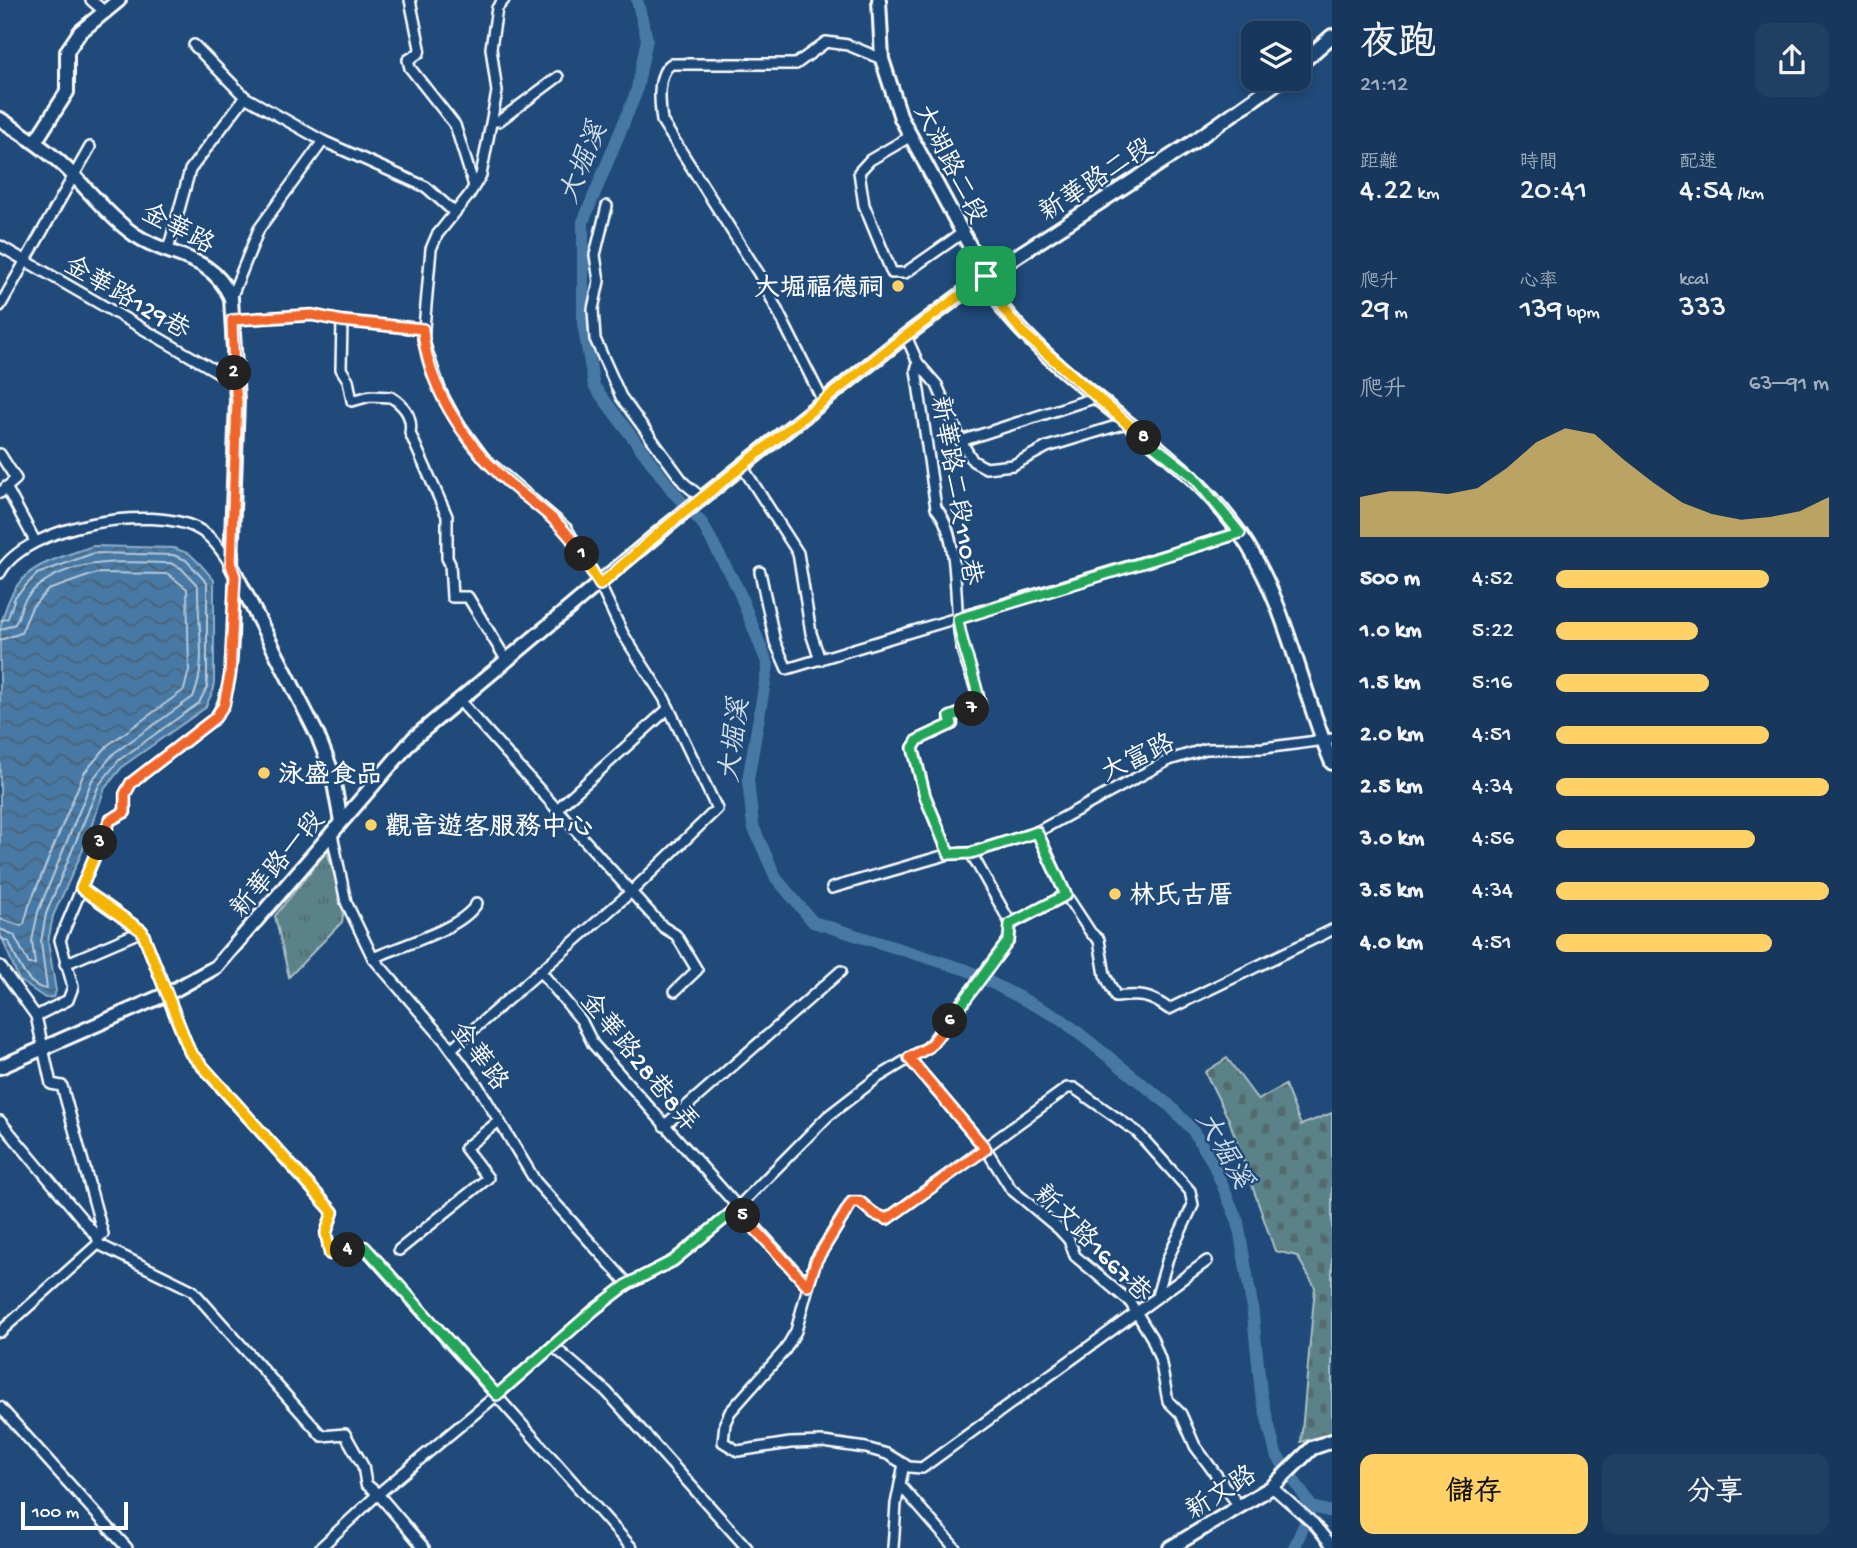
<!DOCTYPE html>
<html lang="zh-TW">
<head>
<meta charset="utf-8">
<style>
	:root { --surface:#17385c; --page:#203f62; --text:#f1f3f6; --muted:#9eacbb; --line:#365272; --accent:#ffd166 }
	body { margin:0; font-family:"Gochi Hand","LXGW WenKai TC",sans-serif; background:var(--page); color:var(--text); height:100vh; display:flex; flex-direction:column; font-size:26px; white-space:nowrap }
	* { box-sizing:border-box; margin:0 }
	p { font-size:23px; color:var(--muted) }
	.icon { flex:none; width:38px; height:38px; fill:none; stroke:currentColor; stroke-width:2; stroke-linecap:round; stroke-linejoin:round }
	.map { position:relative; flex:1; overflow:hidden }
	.panel { display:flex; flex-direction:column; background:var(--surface); width:525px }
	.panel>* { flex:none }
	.controls { position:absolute; left:1241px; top:21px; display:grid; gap:14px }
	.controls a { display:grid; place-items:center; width:70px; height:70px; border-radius:14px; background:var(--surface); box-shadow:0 4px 10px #0003,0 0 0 2px var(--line); font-size:35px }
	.scale { position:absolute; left:21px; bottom:18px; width:107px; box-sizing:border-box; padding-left:7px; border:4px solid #fff; border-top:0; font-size:19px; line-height:24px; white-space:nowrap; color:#fff; -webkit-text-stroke:5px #1f4a7a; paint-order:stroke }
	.pin { position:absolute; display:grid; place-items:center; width:60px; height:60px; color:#fff; margin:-30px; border-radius:14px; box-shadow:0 4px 10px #0006 }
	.km { position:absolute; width:35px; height:35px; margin:-18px; border-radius:50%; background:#222; color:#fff; font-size:19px; line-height:35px; text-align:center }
	.round { display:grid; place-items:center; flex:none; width:74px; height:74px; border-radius:14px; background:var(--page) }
	.headline { display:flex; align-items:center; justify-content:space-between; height:119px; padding:0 28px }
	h1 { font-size:38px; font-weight:600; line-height:52px }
	.stats { display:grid; grid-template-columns:repeat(3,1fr); gap:10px; height:119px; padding:7px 28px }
	.stats div { display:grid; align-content:center }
	.stats b { font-size:30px; font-weight:600 }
	.stats small { font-size:19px; font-weight:400 }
	.stats p { font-size:19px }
	.chart { height:196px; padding:14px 28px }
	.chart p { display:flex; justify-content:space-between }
	.chart svg { width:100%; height:126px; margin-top:7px; fill:var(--accent); opacity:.7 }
	.button { display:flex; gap:14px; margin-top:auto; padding:14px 28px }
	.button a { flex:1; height:80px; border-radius:14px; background:var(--accent); color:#111; font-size:28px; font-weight:600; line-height:80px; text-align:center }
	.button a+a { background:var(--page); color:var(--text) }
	ul { padding:0 28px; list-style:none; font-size:23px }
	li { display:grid; grid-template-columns:112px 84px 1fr; align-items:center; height:52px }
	li i { height:18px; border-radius:9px; background:var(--accent) }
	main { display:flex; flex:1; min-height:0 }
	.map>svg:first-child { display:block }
	.grass { fill:url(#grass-tufts); stroke:#acc0c4; stroke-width:2 }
	.cemetery { fill:url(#cemetery-stones); stroke:#acc0c4; stroke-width:2 }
	.water { fill:url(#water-waves); stroke:#91afc8; stroke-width:2 }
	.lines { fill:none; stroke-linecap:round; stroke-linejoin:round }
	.shore { stroke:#b5c9db; stroke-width:2 }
	.river { stroke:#4779a4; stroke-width:12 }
	.street-casing { stroke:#fff; stroke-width:14 }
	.secondary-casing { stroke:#fff; stroke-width:18 }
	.street { stroke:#1f4a7a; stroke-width:9 }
	.secondary { stroke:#1f4a7a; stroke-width:12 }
	.split-1-casing { stroke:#fff; stroke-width:14 }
	.split-2-casing { stroke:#fff; stroke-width:14 }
	.split-3-casing { stroke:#fff; stroke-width:14 }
	.split-4-casing { stroke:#fff; stroke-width:14 }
	.split-5-casing { stroke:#fff; stroke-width:14 }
	.split-6-casing { stroke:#fff; stroke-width:14 }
	.split-7-casing { stroke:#fff; stroke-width:14 }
	.split-8-casing { stroke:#fff; stroke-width:14 }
	.split-9-casing { stroke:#fff; stroke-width:14 }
	.split-1 { stroke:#f5b400; stroke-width:9 }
	.split-2 { stroke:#f0652b; stroke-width:9 }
	.split-3 { stroke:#f0652b; stroke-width:9 }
	.split-4 { stroke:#f5b400; stroke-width:9 }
	.split-5 { stroke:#22a559; stroke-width:9 }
	.split-6 { stroke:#f0652b; stroke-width:9 }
	.split-7 { stroke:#22a559; stroke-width:9 }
	.split-8 { stroke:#22a559; stroke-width:9 }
	.split-9 { stroke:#f5b400; stroke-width:9 }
	.poi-dot { fill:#ffd166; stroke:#1f4a7a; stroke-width:2.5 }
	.labels { text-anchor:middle; stroke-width:5; stroke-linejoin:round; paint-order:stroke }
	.street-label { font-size:26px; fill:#fff; stroke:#1f4a7a }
	.poi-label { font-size:26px; font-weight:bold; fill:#fff; stroke:#1f4a7a; text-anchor:start }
	.water-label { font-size:28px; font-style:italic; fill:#d1dee8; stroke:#1f4a7a }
</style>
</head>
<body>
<main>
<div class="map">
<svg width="1332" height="1548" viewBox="0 0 1332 1548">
	<defs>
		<pattern id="grass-tufts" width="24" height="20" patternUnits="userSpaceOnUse" patternTransform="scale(1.75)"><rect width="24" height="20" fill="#5a8288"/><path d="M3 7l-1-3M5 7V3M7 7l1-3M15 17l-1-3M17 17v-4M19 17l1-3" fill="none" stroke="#546a6d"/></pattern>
		<pattern id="cemetery-stones" width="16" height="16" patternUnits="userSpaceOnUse" patternTransform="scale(1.75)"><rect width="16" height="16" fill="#5a8288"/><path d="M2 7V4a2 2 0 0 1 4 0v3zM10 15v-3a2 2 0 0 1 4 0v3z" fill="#546a6d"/></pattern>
		<pattern id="water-waves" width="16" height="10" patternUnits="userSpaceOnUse" patternTransform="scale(1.75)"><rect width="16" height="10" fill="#4779a4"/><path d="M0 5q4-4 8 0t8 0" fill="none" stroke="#4a6278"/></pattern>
	</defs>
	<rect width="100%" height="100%" fill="#1f4a7a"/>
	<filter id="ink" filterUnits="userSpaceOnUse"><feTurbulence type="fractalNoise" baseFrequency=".0143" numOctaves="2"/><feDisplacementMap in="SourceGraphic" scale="14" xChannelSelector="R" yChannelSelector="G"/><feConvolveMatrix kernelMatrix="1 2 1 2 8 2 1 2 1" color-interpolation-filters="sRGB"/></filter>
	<g filter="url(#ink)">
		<polygon class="grass" points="327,851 344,908 342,922 289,977 275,916"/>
		<polygon class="cemetery" points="1227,1058 1258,1100 1285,1085 1301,1125 1332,1113 1332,1433 1301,1442 1315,1287 1297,1256 1275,1251 1229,1120 1205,1072"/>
		<path class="water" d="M93 546 174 548 190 554 201 565 214 580V689L205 708 123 766 105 788 82 852 53 916 48 942 56 991 53 997 45 998 19 980 0 933V629C13 567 39 565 93 546Z"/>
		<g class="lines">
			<g class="shore">
				<path d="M0 621 8 618 15 597 37 574 94 553 173 555 186 560 207 583V687L199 703 119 760 99 785 46 914 41 942 47 989C26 988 17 959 9 942L0 938"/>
				<path d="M0 630 15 624C20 616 20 606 26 598 61 556 121 562 170 563L181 568 198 586C197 620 208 666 193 697L114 753 92 780 38 912 32 941 35 964H29L14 935 0 929"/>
				<polyline points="0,640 21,633 32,607 48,590 97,573 168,574 187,589 189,670 184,690 108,745 84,773 29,906 24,924 21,926 0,919"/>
			</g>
			<g class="river">
				<polyline points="637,0 647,39 636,93 583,222 583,324 594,386 674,493 702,523 738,589 768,665 748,780 753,826 776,878 813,922 967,970 1061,1019 1169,1105 1191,1128 1212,1161 1238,1222 1252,1305 1261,1394 1276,1454 1312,1507 1332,1512"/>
				<polyline points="1294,1548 1312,1507"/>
			</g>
			<g class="street-casing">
				<g id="street">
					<polyline points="91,0 106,13"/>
					<polyline points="410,0 420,48 419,53 408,60 410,68 455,125 474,186"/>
					<polyline points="194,45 245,97 323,141 426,187 454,212"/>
					<polyline points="492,121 499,121 558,77"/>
					<polyline points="911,136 870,160 859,172 864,205 892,273 905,273 961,234"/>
					<polyline points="607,206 595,255 599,281 593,309 595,339 621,397 684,483 703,499"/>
					<polyline points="0,246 235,382"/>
					<polyline points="168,250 190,170 245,97"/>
					<polyline points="231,298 259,229 323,141"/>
					<polyline points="0,306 90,147"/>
					<polyline points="232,320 312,315 342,321 423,329"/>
					<path d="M342 321 341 369 348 380 352 401 370 396 391 397C404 405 413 417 410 433L447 516V558L450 564 452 597H468L507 661"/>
					<polyline points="906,336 918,363 937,385 961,441 973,461 986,468 1013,465 1047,447 1126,423"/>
					<path d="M918 363 916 370 936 508C962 537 952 610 962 649 967 669 977 686 980 706L950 717 952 724 918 740 913 748 925 796 949 854"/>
					<path d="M823 401 759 274 662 121C660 105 656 74 671 64H796L826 42 848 45 882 59"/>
					<polyline points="961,441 1097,397"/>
					<polyline points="0,454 16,479 0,493"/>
					<polyline points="742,466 798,553 811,633 820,660"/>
					<polyline points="6,487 35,541"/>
					<polyline points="760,572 775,642 787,669 1240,533"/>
					<path d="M0 573C26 525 152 504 198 529 212 536 222 551 230 564"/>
					<polyline points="459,700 631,892 663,927 676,935 697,970 675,991"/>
					<polyline points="557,809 669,708"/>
					<polyline points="332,834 346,902 373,958 445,1041 478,1086 536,1182 628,1284"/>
					<polyline points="971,853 1037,832 1169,760 1206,749 1264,748 1332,739"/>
					<polyline points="81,888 142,931 190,1053 333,1212 326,1233 330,1254 364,1247 632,1548"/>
					<path d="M1066 895 1091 933 1099 940 1105 975 1116 997C1140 994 1150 995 1169 1009L1332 930"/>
					<polyline points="1011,924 1066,895 1037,832"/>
					<path d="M373 958C402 945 462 929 477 903"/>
					<polyline points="65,964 142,931"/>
					<polyline points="0,966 36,1016"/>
					<polyline points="540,971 581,1020 593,1044 808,1286"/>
					<polyline points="451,1049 631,892 717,809 664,698 623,634 600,585 567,529 484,458 455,418 441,392 423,339 431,249 437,235 469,195 481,175 497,92 491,48 497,8 504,0"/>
					<polyline points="909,1058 986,1149 1011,1189 1059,1229 1069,1240 1075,1256 1130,1302 1152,1338 1160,1359 1168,1401 1181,1414 1195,1446 1239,1506"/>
					<polyline points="0,1121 98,1238"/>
					<polyline points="664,1126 841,971"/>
					<polyline points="98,1244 192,1290 322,1436 345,1434 363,1466 366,1484 378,1494 424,1548"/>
					<polyline points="399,1250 488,1178 465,1148 499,1121"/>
					<polyline points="1157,1296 1168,1258 1193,1205 1190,1191 1137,1132 1074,1088 1067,1088 887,1219 874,1214 860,1202 852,1202 815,1261 796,1331 785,1350 730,1412 725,1423 723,1442 738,1451 790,1443 823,1442 866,1448 887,1454 909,1467 922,1468 1207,1261"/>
					<path d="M0 1332 98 1244V1238L103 1234 62 1086 51 1084 36 1016 68 1000 73 987 60 940 110 820 125 812V794L131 783 215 718C239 684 231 619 235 576"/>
					<polyline points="553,1346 607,1392 747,1548"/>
					<polyline points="0,1407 127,1548"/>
					<polyline points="900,1485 955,1548"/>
					<polyline points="1272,1487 1314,1524 1332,1546"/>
					<polyline points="320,1548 378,1494 497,1395 594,1310 628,1284 673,1261 736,1209 828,1116 877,1078 928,1047 1009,940 1011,924 971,853 949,854 832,888"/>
					<polyline points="893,1548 896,1504 904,1464"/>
				</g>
			</g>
			<g class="secondary-casing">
				<g id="secondary">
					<path d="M879 0 882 59 901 118 1004 310C1072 394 1176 443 1239 532 1286 599 1300 687 1332 763"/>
					<polyline points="1298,66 1332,36"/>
					<path d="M0 119C23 134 46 149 65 167 88 189 110 218 135 235 172 260 210 252 231 298L237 401 231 565 317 734 332 772 341 822"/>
					<polyline points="35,142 67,92 67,51 80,32 119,0"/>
					<polyline points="0,1067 169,993 216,967 414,738 666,527 896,343 986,276 1193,142 1282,79"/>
					<polyline points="1170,1548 1272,1487 1312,1448 1332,1441"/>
				</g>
			</g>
			<use href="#street" class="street"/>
			<use href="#secondary" class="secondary"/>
		</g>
	</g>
	<g class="lines" filter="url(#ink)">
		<g class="split-1-casing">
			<polyline id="split-1" points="582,554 600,585 666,527 896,343 986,276"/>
		</g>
		<g class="split-2-casing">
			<path id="split-2" d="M234 373 232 320 312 315 342 321 423 329C426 383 463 440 502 477 533 505 560 518 582 554"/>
		</g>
		<g class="split-3-casing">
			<polyline id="split-3" points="100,843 110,820 125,812 125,794 131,783 215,718 224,705 230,675 235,576 231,565 237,401 234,373"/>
		</g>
		<g class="split-4-casing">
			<polyline id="split-4" points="100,843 81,888 142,931 190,1052 333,1212 326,1233 330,1254 348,1250"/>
		</g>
		<g class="split-5-casing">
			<polyline id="split-5" points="348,1250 365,1247 497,1395 594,1310 628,1284 673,1261 736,1209 743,1216"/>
		</g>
		<g class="split-6-casing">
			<polyline id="split-6" points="743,1216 808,1286 816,1261 852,1202 860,1202 874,1214 887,1219 986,1149 909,1058 929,1047 950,1021"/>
		</g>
		<g class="split-7-casing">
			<polyline id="split-7" points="950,1021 1009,940 1010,924 1066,895 1037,832 971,853 949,854 925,796 913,748 918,740 952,724 950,717 972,709"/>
		</g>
		<g class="split-8-casing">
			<path id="split-8" d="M972 709 980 706C976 677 962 650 958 619L1240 533 1193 476 1144 438"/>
		</g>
		<g class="split-9-casing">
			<polyline id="split-9" points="986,276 1004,310 1023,333 1144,438"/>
		</g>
		<use href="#split-1" class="split-1"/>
		<use href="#split-2" class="split-2"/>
		<use href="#split-3" class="split-3"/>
		<use href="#split-4" class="split-4"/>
		<use href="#split-5" class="split-5"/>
		<use href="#split-6" class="split-6"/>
		<use href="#split-7" class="split-7"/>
		<use href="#split-8" class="split-8"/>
		<use href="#split-9" class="split-9"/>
	</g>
	<g class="poi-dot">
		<circle cx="898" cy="286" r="7"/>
		<circle cx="264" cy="773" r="7"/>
		<circle cx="371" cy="825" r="7"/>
		<circle cx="1115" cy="894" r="7"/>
	</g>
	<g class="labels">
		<g class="street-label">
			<text transform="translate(952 163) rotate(63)" y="9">大湖路二段</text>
			<text transform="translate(1095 178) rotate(-33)" y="9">新華路二段</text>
			<text transform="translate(179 227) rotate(28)" y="9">金華路</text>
			<text transform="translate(128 296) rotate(30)" y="9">金華路129巷</text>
			<text transform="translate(958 490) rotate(80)" y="9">新華路二段110巷</text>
			<text transform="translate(1137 756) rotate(-25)" y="9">大富路</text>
			<text transform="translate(276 863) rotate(-50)" y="9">新華路一段</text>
			<text transform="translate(481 1055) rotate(54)" y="9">金華路</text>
			<text transform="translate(641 1061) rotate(51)" y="9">金華路28巷8弄</text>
			<text transform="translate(1094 1242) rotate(45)" y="9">新文路1667巷</text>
			<text transform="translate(1220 1491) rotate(-32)" y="9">新文路</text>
		</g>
		<g class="poi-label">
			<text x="884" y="295" text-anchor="end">大堀福德祠</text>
			<text x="278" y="782">泳盛食品</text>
			<text x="385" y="834">觀音遊客服務中心</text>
			<text x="1129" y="903">林氏古厝</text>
		</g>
		<g class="water-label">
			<text transform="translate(581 162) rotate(-68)" y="10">大堀溪</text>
			<text transform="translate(732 740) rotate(-83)" y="10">大堀溪</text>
			<text transform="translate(1226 1149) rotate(60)" y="10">大堀溪</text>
		</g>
	</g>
</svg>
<div class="controls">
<a><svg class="icon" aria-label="layers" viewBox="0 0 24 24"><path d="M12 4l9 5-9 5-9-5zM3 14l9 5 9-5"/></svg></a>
</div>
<div class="scale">100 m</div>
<div class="pin" style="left:986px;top:276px;background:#1e9e55"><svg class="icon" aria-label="arrive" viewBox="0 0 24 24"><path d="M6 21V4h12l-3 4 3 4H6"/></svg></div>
<b class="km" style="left:582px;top:554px">1</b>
<b class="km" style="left:234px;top:373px">2</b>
<b class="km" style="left:100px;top:843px">3</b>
<b class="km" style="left:348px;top:1250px">4</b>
<b class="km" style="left:743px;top:1216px">5</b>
<b class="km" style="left:950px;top:1021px">6</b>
<b class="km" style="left:972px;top:709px">7</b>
<b class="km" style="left:1144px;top:438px">8</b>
</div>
<section class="panel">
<div class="headline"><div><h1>夜跑</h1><p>21:12</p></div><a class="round"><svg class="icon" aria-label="share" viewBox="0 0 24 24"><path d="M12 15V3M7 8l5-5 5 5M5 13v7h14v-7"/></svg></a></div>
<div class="stats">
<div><p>距離</p><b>4.22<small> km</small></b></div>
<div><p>時間</p><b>20:41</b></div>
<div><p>配速</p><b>4:54<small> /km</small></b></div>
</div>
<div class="stats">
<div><p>爬升</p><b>29<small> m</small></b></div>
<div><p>心率</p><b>139<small> bpm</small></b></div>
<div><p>kcal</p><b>333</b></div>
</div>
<div class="chart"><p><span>爬升</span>63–91 m</p>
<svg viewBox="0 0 160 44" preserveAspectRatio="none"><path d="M0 44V30L10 28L20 28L30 29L40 27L50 20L60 11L70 6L80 8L90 17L100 25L110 32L120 36L130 38L140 37L150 35L160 30V44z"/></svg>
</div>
<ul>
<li><b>500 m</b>4:52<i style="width:78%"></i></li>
<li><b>1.0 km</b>5:22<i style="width:52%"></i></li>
<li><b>1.5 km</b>5:16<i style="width:56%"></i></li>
<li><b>2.0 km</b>4:51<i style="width:78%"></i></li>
<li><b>2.5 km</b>4:34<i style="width:100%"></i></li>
<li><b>3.0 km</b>4:56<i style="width:73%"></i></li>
<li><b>3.5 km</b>4:34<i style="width:100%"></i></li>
<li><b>4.0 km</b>4:51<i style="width:79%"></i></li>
</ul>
<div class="button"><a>儲存</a><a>分享</a></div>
</section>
</main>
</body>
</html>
